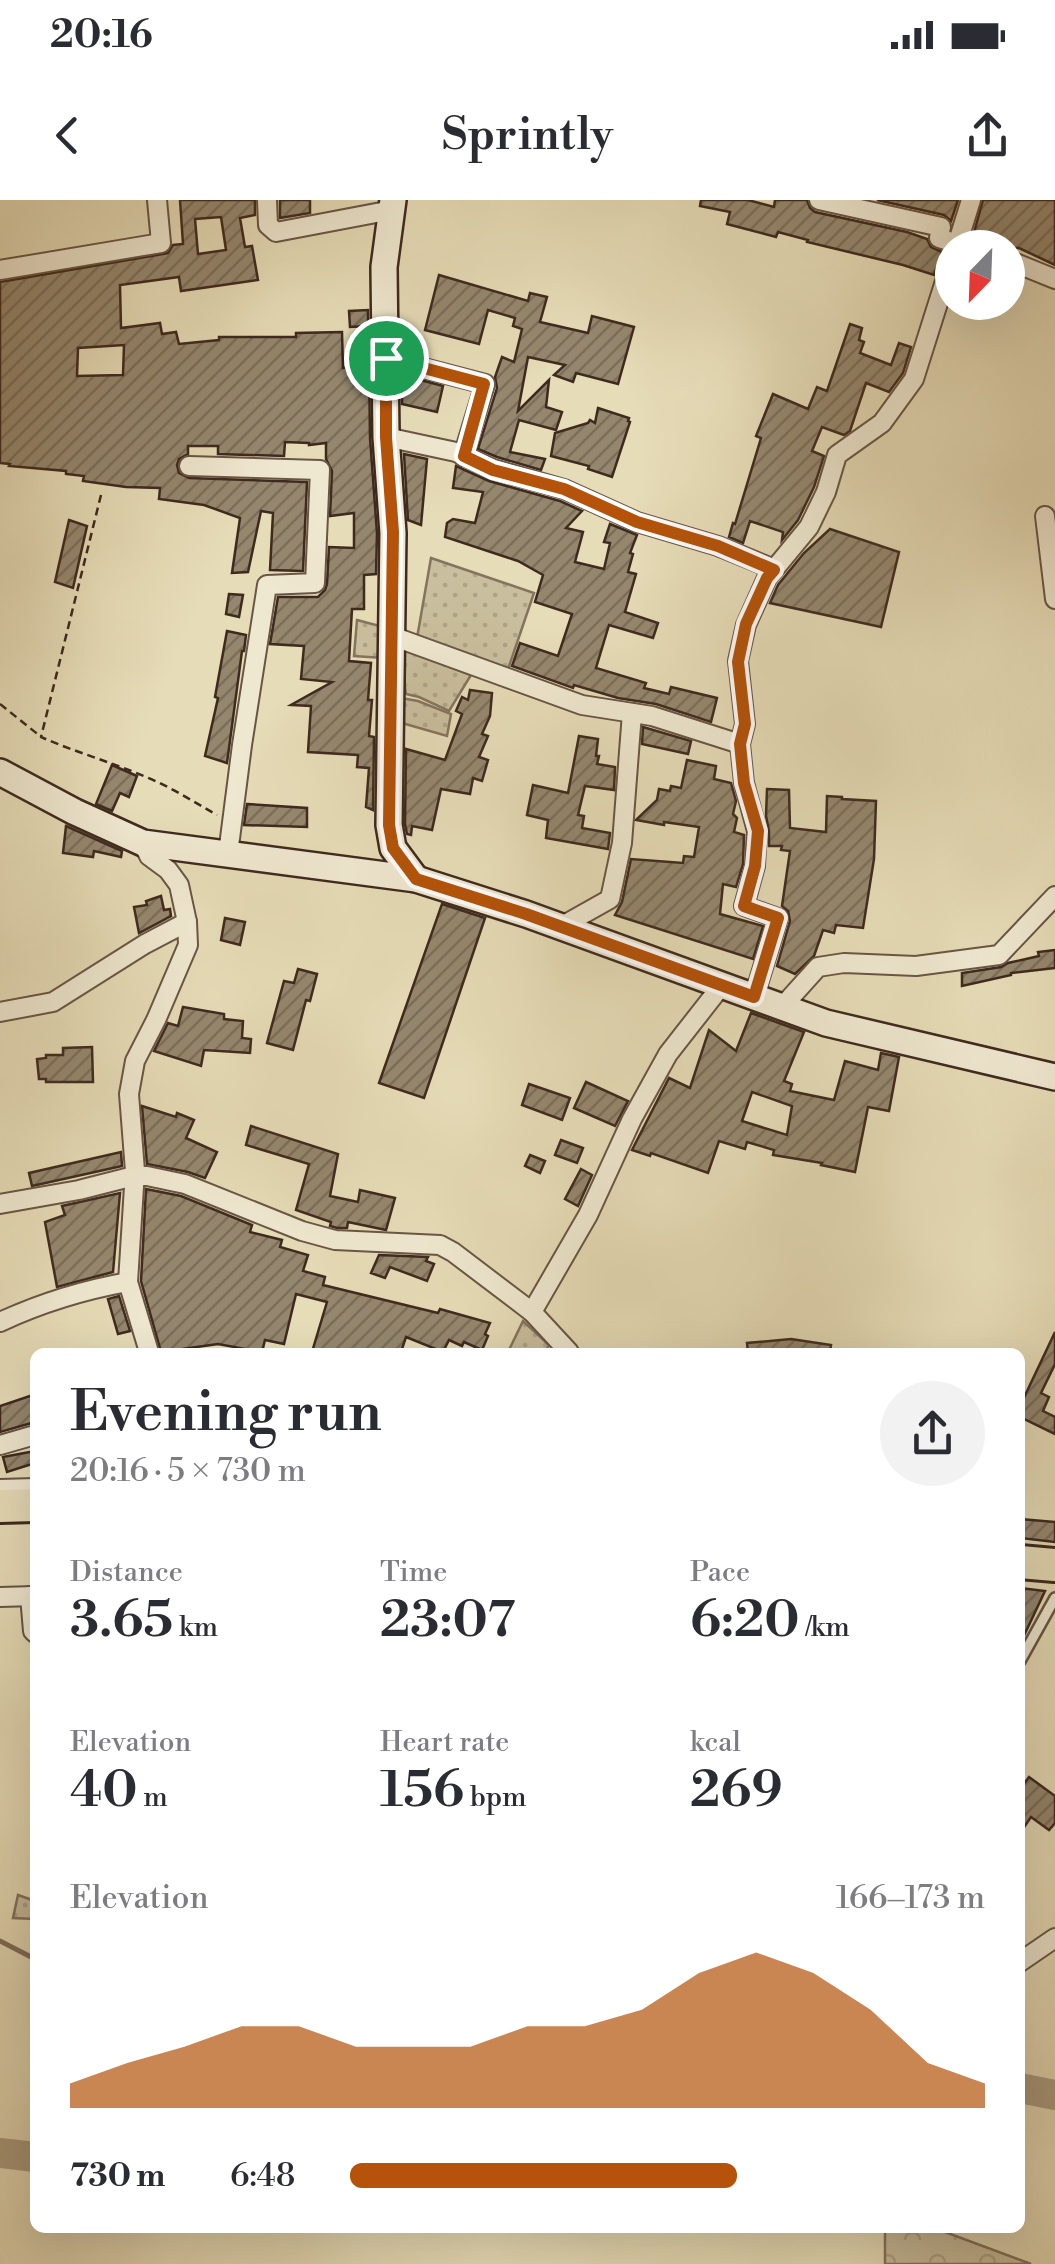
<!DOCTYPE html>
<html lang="en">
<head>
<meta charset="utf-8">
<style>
	:root { --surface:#fff; --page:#f2f2f3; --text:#2b2b33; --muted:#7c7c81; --accent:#b45309 }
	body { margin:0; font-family:"Libre Bodoni",serif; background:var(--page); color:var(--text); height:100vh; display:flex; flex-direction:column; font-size:38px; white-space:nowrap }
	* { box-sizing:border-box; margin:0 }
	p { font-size:32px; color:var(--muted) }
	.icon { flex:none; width:55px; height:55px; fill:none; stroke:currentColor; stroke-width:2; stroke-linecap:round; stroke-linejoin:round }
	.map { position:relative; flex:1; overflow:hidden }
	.panel { position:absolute; left:30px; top:1148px; width:995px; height:885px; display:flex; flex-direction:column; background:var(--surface); border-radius:15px; box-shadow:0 10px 40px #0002 }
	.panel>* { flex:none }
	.needle { width:65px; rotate:203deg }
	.fabs { position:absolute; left:935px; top:30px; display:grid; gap:20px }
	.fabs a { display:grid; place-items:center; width:90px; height:90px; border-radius:50%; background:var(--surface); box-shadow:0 10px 40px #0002; font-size:50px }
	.pin { position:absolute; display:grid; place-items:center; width:85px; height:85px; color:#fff; margin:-42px; border:5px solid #fff; border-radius:50%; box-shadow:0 2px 10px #0007 }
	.round { display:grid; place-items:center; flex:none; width:105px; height:105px; border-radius:52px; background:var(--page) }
	.summary { display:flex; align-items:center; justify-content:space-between; height:170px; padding:0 40px }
	h1 { font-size:55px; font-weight:600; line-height:75px }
	.stats { display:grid; grid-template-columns:repeat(3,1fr); gap:15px; height:170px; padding:10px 40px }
	.stats div { display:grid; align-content:center }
	.stats b { font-size:50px; font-weight:600 }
	.stats small { font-size:28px; font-weight:400 }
	.stats p { font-size:28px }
	.chart { height:280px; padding:20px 40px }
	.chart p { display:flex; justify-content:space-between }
	.chart svg { width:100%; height:180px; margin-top:10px; fill:var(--accent); opacity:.7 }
	ul { padding:0 40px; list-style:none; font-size:32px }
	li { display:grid; grid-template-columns:160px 120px 1fr; align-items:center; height:75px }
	li i { height:25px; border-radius:12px; background:var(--accent) }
	.status { display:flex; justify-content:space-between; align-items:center; height:70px; padding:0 50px; background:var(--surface); direction:ltr }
	.status svg { height:28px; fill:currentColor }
	header { display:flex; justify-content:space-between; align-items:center; height:130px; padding:0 40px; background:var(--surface); font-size:45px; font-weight:600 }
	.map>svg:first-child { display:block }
	.grass { fill:url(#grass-dots); stroke:#84745e; stroke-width:2.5 }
	.forest { fill:url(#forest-crowns); stroke:#84745e; stroke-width:2.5 }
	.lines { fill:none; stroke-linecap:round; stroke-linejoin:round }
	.stream { stroke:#81705b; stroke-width:5 }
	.river { stroke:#ad9f83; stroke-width:30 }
	.building { fill:url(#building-hatch); stroke:#3e2a1e; stroke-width:2.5; fill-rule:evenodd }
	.lane-casing { stroke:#685644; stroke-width:14 }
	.street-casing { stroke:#685644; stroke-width:22 }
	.secondary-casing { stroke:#3e2a1e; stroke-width:30 }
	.highway-casing { stroke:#3e2a1e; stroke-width:38 }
	.path { stroke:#3e2a1e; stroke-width:2.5; stroke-dasharray:8 5; stroke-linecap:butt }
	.lane { stroke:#efe8d0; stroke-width:9 }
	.street { stroke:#efe8d0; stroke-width:18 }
	.secondary { stroke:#efe8d0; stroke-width:25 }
	.highway { stroke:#e6dcb7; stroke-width:32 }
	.route-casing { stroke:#fff; stroke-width:20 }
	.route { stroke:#b45309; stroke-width:12 }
</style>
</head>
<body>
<div class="status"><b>20:16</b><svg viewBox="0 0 49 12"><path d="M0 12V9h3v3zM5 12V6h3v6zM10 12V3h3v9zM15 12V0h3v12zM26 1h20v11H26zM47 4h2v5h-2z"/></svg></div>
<header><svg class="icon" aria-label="back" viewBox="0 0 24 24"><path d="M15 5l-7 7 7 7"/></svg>Sprintly<svg class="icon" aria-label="share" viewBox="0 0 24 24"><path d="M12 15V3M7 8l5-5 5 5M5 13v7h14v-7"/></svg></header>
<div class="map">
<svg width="1055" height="2064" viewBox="0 0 1055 2064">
	<defs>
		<pattern id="grass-dots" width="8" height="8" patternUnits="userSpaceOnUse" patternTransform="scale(2.5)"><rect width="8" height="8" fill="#c9be9d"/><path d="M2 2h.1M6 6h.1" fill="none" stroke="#aea387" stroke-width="1.8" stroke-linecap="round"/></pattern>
		<pattern id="forest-crowns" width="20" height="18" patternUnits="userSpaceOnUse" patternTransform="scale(2.5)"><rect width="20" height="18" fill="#c9be9d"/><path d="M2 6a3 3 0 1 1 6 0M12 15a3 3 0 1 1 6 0" fill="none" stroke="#aea387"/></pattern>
		<pattern id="building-hatch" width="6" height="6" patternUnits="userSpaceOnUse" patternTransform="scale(2.5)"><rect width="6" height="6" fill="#95876e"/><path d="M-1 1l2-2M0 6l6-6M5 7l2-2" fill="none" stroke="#7b6f5a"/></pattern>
	</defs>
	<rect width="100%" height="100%" fill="#e6dcb7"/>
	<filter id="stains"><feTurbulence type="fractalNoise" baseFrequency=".002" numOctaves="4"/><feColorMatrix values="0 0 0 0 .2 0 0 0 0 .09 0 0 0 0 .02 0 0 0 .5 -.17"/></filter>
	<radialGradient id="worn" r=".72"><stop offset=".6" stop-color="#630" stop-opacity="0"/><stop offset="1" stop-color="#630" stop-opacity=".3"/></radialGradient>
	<g class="grass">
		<polygon points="431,358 534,393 507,472 417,438"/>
		<polygon points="357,420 387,428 383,458 354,456"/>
		<polygon points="399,447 471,475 449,511 419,497 406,494"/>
		<polygon points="401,498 418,501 451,514 447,536 402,523"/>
		<polygon points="523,1121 549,1145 545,1152 508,1152"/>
		<polygon points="18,1695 35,1701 35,1719 13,1718"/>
	</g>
	<polygon class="forest" points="885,2028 937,2029 1031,2064 885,2064"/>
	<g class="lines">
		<polyline class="stream" points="0,1741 35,1759"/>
		<g class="river">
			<polyline points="1020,1888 1055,1895"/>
			<polyline points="0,1953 35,1957"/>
		</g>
	</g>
	<g class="building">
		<path d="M180 0H255V15L240 18 245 47 252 46 258 80 181 91 179 77 120 85 121 128 160 123 162 134 176 132 179 144 219 140V137H296V133L342 132 343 168 369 162 370 238 377 333 376 374 364 375V409H352L349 461 371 463 368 500H372L369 536 374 537 373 610 366 607 369 568 357 567 358 555 308 552 311 506 291 505 332 482 301 479 304 446 270 444 278 397H318L325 390 327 384 329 347 354 348V313L330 316 332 271 326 259V243L309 245V243L285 242 284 256 218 254V246H188V254L179 259 177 265 179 273 189 278 307 282 303 371 270 370 273 313 261 311 248 372 232 373 240 318 204 305 159 299 160 288 126 287 83 281 84 276 66 274V271L9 266 10 264 0 263V82L168 53 173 45 183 44ZM221 17 226 50 198 54 195 19ZM124 145 123 175 77 176 78 148Z"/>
		<polygon points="280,0 310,0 310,13 280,18"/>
		<polygon points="701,0 748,0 774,7 775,0 807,0 810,8 815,12 907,32 927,39 931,47 942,52 934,75 903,65 807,42 808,40 778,32 776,37 727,24 730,12 700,6"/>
		<polygon points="877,0 958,0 951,21 944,15"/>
		<polygon points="983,0 1055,0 1055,65 1019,48 982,48 980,40 973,36"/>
		<polygon points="439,75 528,101 530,93 547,97 540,122 588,133 592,116 634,127 618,184 576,173 573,182 554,175 565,165 528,157 518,211 549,180 546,207 562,212 556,230 519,220 510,252 545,259 541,270 497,257 478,249 497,188 495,177 502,157 514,162 522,129 513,126 515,118 488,110 479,144 425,130"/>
		<polygon points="368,110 368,126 350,127 349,111"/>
		<polygon points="850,124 862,128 859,140 864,142 860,153 891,165 899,143 911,147 903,173 889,192 866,183 850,231 844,235 822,227 812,251 824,256 814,287 798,320 782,340 783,332 750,321 743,343 729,337 733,323 735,324 761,238 756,236 773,194 808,209 817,187 827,191"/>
		<polygon points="402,175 443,186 437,212 402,204"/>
		<polygon points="598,208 629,218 628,221 630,222 612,277 588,269 589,266 551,256 555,233 588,223 590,220 595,223"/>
		<polygon points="404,254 427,259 421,325 408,320"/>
		<polygon points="456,266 489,281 560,301 582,311 566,328 583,332 575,362 604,369 610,343 604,342 610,324 637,335 630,353 633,354 628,372 636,374 625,412 658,423 653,438 609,425 596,468 646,483 644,488 669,494 671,487 717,498 711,522 656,504 618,498 574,485 573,488 512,466 520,443 558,456 572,414 535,402 543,375 518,361 445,337 447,323 453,319 475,323 483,292 453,288"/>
		<polygon points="69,320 87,326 73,388 55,382"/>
		<polygon points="830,329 899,352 881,427 770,403 778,385 804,353"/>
		<polygon points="229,394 243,395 239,417 226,414"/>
		<polygon points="227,431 246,435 244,451 242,451 227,563 205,556 218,498 215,497"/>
		<polygon points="470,490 492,493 490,516 482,534 488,536 479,557 488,560 482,581 473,578 470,594 441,589 432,630 412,626 411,635 407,634 405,624 406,549 445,560 462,514 456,511 462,497 468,500"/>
		<polygon points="643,527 691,541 688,554 642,544"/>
		<polygon points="579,536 598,539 596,556 599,556 597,564 615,567 614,590 585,586 578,615 584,616 582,628 610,633 608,649 546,638 548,620 527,615 533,585 568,593"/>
		<polygon points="687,560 716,566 714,579 731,583 736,601 733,614 737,618 734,632 744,635 743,664 736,687 723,684 720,714 763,726 753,759 615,715 622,702 631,659 683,663 684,656 694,657 699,627 664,622 664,625 636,620 657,600 659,589 670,591 671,586 681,588"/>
		<polygon points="112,565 137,576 129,597 120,593 112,611 96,604"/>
		<polygon points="767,589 789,590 790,628 826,632 827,596 842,597 842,599 876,601 874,659 863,728 836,725 834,733 823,730 814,756 795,774 777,766 790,721 788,711 782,706 790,651 781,650 782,646 769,646 769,631 766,616"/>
		<polygon points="247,604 307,608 307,627 244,625"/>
		<polygon points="66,626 122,651 121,657 94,651 93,657 63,653"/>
		<polygon points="161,696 164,710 170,709 171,716 139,733 134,707 147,705 146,701"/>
		<polygon points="442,704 485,718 424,898 379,883"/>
		<polygon points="225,718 245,722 240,745 221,740"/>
		<polygon points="1055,750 1055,768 1011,773 1011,775 962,786 962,773 1001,767 1008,763 1039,756 1038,752"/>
		<polygon points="298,769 317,774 310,801 306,800 293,850 267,843 284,781 294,783"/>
		<polygon points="183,807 224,814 224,819 243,821 242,838 251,839 250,853 204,850 201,866 154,851 168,823 178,826"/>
		<path d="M751 813 804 832 784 881 792 884 790 891 834 900 845 861 878 870 881 853 899 857 889 911 868 907 855 972 821 965 822 963 773 955 774 950 747 942 745 949 719 941 708 973 651 953 650 956 632 950 669 878 690 888 709 830 736 851ZM752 892 792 906 787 935 742 921Z"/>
		<polygon points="92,847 93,882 46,882 46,879 39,879 37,859 46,858 46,855 63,855 63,848"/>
		<polygon points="586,882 628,901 615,926 574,908"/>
		<polygon points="529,884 570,898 562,920 522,905"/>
		<polygon points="142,906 176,917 177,913 194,920 186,938 217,952 205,978 188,972 147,964"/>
		<polygon points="251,926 338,954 330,996 358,1002 360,990 395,998 386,1030 348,1022 347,1028 337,1028 330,1026 331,1022 296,1010 309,964 246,945"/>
		<polygon points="561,940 583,948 577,963 555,955"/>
		<polygon points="121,952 122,966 32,986 29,973"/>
		<polygon points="530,955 545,961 540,973 525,966"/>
		<polygon points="581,969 592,975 578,1006 565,999"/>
		<polygon points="146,989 181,996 252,1025 250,1032 282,1040 280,1047 308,1055 303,1071 325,1077 323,1085 438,1113 440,1109 490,1123 485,1134 488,1136 482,1150 464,1142 462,1146 449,1140 443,1152 406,1137 401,1152 312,1152 327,1102 296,1094 284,1144 265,1140 262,1152 218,1144 161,1152 141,1081"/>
		<polygon points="120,993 113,1072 57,1087 45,1022 65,1015 62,1006"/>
		<polygon points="379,1055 428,1057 426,1061 434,1064 427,1081 390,1067 385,1078 371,1073"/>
		<polygon points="119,1096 130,1131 118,1134 108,1099"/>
		<polygon points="1055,1132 1055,1164 1041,1193 1049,1197 1043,1211 1055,1217 1055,1234 1020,1217 1020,1206"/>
		<polygon points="791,1139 831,1145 830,1152 748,1152 747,1143"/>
		<polygon points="33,1195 35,1222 0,1232 0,1206"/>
		<polygon points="35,1251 35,1263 7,1272 3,1257"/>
		<polygon points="1020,1319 1055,1322 1055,1342 1020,1338"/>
		<polygon points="1020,1388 1045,1391 1020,1444"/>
		<polygon points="1029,1577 1055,1596 1055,1623 1049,1630 1031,1617 1020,1633 1020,1589"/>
	</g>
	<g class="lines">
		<g class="lane-casing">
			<polyline id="lane" points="1020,1461 1055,1398"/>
		</g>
		<g class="street-casing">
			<g id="street">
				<polyline points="267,0 268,25 276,32 392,10"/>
				<polyline points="819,0 941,27 939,38 970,48"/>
				<polyline points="956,48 971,0"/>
				<polyline points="1008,60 1055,79"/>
				<polyline points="0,70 161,43 157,0"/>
				<polyline points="385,158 485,184 463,256"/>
				<polyline points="386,237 456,252 493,269 564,289 637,322 718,346 774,369"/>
				<polyline points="189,266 320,270 315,383 267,385 242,545 228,654"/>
				<polyline points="1045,316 1055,399"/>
				<polyline points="392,436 582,505 652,516 740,544"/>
				<polyline points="143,643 149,656 168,670 179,685 187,722 188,745 156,820 135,861 129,894 135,971 128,1082 149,1152"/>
				<polyline points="562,726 610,699 622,643 632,513"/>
				<polyline points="754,797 778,718 744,706 755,666 757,631 744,583 740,544 745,524 738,461 746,425 767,378 809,327 826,292 837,255 882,223 914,179 952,59"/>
				<polyline points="782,807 818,767 844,763 916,766 999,755 1055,696"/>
				<polyline points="0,812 53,802 145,744 187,722"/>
				<polyline points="0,1004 79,990 134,976 147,976 185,984 302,1031 335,1040 440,1045 453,1052 532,1112 569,1152"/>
				<polyline points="532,1112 588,1015 632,919 668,854 722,785"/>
				<path d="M0 1122C41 1103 83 1090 128 1082"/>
				<polyline points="0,1245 35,1235"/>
				<polyline points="0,1289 35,1288"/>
				<polyline points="30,1396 33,1431 35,1433"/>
				<polyline points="0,1397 35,1396"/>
				<polyline points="1020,1762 1055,1738"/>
			</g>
		</g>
		<g class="secondary-casing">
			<g id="secondary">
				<polyline points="393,0 384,67 386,237 393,333 389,625 393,648 416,679"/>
				<polyline points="0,572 75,612 143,643 416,679 526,714 826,823 1055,877"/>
			</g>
		</g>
		<g class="highway-casing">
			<g id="highway">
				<polyline points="0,1306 35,1305"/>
				<polyline points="1020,1362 1055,1365"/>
			</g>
		</g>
		<g class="path">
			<path d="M101 295 41 537C75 552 111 562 146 577 171 587 194 602 217 615"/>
			<polyline points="0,504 40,536"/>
		</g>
		<use href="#lane" class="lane"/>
		<use href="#street" class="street"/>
		<use href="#secondary" class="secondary"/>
		<use href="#highway" class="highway"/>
	</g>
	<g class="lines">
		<g class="route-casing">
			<polygon id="route" points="386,158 484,184 464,256 493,270 564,289 637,322 718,346 774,370 767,378 746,424 738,462 745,524 740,544 744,583 758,631 755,666 744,706 778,718 754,797 526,714 416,679 393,648 389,625 393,332 386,237"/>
		</g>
		<use href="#route" class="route"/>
	</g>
	<rect width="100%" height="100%" filter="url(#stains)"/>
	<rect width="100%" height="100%" fill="url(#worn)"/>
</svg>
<div class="fabs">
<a><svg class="needle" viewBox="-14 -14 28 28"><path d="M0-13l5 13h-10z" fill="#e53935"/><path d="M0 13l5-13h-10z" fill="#7c7c81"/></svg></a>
</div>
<div class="pin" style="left:386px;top:158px;background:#1e9e55"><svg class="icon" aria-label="arrive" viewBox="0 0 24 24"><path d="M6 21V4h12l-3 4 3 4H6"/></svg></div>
<section class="panel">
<div class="summary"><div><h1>Evening run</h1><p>20:16 · 5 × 730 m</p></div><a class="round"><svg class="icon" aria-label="share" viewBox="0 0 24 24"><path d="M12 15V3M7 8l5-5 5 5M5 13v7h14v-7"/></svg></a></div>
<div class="stats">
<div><p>Distance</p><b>3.65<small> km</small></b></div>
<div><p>Time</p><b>23:07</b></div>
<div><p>Pace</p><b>6:20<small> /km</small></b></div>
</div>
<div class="stats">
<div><p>Elevation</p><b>40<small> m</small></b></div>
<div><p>Heart rate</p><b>156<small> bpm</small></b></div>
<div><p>kcal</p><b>269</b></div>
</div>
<div class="chart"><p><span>Elevation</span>166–173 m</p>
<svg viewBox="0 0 160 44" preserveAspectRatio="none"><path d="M0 44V38L10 33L20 29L30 24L40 24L50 29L60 29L70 29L80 24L90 24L100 20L110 11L120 6L130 11L140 20L150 33L160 38V44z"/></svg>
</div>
<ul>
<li><b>730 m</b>6:48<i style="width:61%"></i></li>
</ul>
</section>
</div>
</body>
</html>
